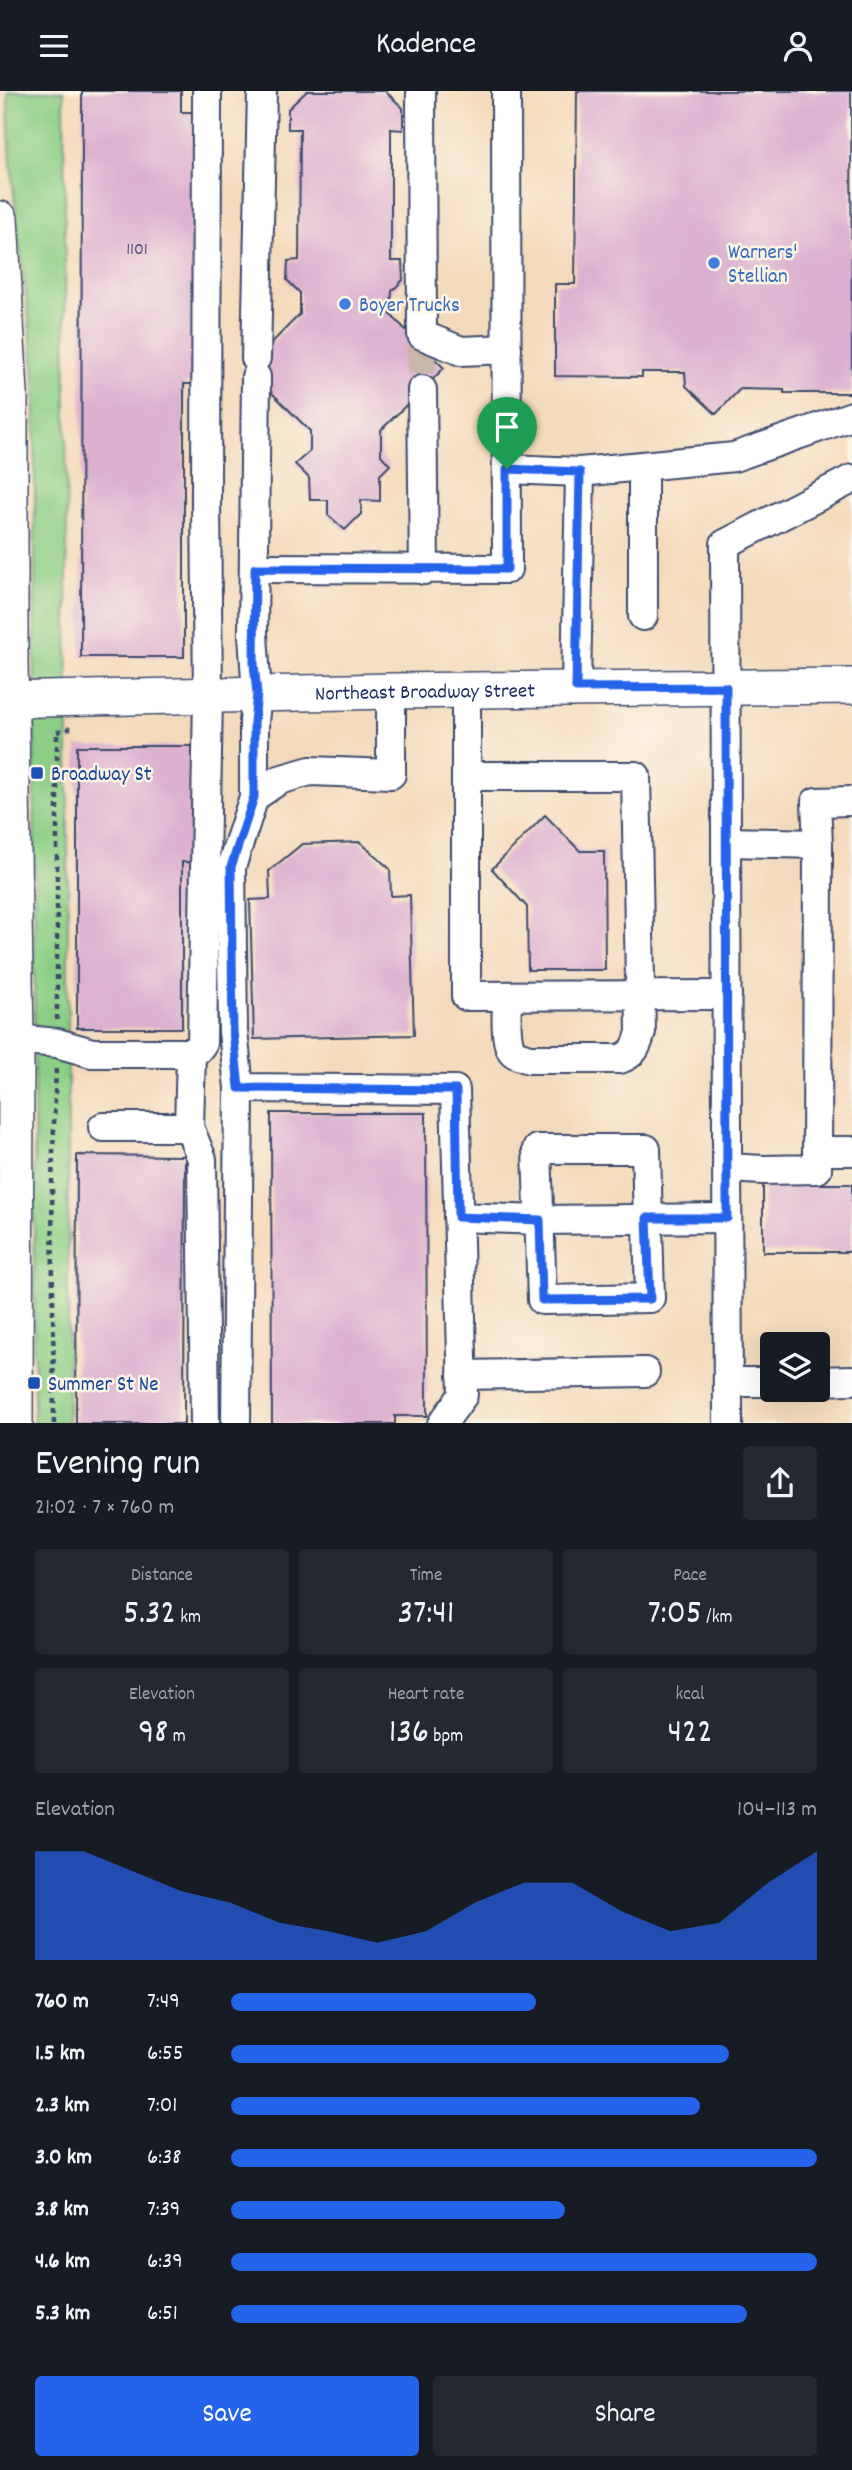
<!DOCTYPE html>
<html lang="en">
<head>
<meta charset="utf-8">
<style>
	:root { --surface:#171b24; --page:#242831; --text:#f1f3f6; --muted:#9ea1a6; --accent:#2563eb }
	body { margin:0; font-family:Dekko,sans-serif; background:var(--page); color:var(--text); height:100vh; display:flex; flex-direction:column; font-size:26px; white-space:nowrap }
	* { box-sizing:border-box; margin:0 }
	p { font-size:23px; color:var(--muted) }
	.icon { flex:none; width:38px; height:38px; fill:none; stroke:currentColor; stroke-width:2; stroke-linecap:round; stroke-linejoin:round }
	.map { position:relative; height:1332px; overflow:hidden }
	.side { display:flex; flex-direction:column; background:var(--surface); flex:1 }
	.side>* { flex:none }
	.tools { position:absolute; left:760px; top:1241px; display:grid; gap:14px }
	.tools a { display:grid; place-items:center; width:70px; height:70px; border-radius:7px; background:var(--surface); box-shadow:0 7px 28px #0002; font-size:35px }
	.pin { position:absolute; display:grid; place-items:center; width:60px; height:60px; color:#fff; margin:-72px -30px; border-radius:50% 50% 50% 0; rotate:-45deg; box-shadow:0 0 7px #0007 }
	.pin .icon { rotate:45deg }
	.round { display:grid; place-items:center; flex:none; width:74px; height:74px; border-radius:7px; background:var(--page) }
	.head { display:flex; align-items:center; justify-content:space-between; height:119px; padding:0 35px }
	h1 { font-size:38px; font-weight:600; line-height:52px }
	.figures { display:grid; grid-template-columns:repeat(3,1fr); gap:10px; height:119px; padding:7px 35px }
	.figures div { display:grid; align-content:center; border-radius:7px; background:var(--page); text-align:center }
	.figures b { font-size:35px; font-weight:600 }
	.figures small { font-size:19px; font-weight:400 }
	.figures p { font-size:19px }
	.chart { height:196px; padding:14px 35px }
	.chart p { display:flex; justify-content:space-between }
	.chart svg { width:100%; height:126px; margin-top:7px; fill:var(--accent); opacity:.7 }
	.primary-button { display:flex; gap:14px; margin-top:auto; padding:14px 35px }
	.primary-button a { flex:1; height:80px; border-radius:7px; background:var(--accent); color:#fff; font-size:28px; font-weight:600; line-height:80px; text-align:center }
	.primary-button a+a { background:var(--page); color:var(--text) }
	ul { padding:0 35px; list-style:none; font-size:23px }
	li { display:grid; grid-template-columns:112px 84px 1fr; align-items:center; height:52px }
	li i { height:18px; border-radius:9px; background:var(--accent) }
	header { display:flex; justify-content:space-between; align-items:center; height:91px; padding:0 35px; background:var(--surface); font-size:32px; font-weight:600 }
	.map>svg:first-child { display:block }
	.green { fill:#8cce86; stroke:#547e72; stroke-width:2 }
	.building { fill:#dbb0d0 }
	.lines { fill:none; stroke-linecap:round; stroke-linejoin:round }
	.minor-tunnel { stroke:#c9b8a9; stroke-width:28; stroke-dasharray:28 14; stroke-linecap:butt }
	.minor-casing { stroke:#3c496c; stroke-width:32 }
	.major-casing { stroke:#3c496c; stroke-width:38 }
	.path { stroke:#3c496c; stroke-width:4.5; stroke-dasharray:5 5; stroke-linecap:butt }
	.minor { stroke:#fff; stroke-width:28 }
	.major { stroke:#fff; stroke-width:35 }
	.route-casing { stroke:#fff; stroke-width:14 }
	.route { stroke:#2563eb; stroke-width:9 }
	.shop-dot { fill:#3f7fe0; stroke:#fcf5e5; stroke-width:2.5 }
	.transit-dot { fill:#1a4fb4; stroke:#fcf5e5; stroke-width:2.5 }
	.labels { text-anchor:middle; stroke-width:5; stroke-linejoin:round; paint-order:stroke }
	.number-label { font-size:18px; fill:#4b4f7a }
	.shop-label { font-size:21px; fill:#366cbe; stroke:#fcf5e5; text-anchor:start }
	.street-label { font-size:21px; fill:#1b2f5e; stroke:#fcf5e5 }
	.transit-label { font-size:21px; fill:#164399; stroke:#fcf5e5; text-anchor:start }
</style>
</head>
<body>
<header><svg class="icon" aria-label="menu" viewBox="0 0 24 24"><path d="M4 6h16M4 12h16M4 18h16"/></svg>Kadence<svg class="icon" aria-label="person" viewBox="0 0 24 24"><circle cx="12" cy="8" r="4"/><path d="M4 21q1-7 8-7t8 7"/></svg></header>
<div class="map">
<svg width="852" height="1333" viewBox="0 0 852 1333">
	<rect width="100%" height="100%" fill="#fcf5e5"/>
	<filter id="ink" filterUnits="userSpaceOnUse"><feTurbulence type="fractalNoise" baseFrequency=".0143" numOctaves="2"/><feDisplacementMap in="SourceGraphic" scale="14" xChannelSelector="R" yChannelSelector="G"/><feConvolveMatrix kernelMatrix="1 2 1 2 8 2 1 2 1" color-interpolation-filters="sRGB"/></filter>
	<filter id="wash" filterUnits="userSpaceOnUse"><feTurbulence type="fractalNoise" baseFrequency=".00686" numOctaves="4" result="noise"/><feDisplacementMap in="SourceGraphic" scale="28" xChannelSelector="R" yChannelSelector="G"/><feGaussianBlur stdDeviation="1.57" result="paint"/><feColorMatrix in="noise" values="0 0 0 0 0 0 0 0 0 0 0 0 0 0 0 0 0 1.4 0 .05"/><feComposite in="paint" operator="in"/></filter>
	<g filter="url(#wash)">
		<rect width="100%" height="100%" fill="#f4dabc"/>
		<path class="green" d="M8 0H64L68 647V1333L34 1332 35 286C27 191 8 96 8 0Z"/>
		<g id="blocks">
			<g class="building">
				<polygon points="82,0 181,0 181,21 193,21 193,293 184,293 184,566 81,566"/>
				<polygon points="307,0 385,0 403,17 403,39 391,38 391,170 402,170 403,189 392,200 391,224 444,277 381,339 381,364 390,374 380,384 380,410 361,409 361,423 345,439 328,424 328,409 310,409 309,387 295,373 310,360 310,340 247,277 300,223 300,202 287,189 288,170 299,169 300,38 288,38 288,18"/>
				<polygon points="577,0 851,0 852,302 784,302 784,299 740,298 716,323 686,295 685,281 642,281 642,286 555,285 555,193 575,193"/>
				<polygon points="77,655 201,655 201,771 182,771 182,937 77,937"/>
				<polygon points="545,724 580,760 604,760 605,879 528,879 527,816 492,778"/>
				<polygon points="360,751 390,778 391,805 410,804 414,944 254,948 250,809 270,808 269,780 302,753"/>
				<polygon points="271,1022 426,1022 427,1325 395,1325 395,1333 272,1333"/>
				<polygon points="77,1064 185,1065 184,1333 76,1333"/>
				<rect x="763" y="1093" width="89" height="68"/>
			</g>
		</g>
	</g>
	<g filter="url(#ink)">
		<use href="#blocks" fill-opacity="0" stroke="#3c496c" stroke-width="2"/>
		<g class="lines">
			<polyline class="minor-tunnel" points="421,254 422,299"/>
			<g class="minor-casing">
				<g id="minor">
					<polyline points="421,0 422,244 461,260 507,258"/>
					<polyline points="256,267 262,0"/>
					<polyline points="256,286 253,544 257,603 254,631 254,706 231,776 233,940 239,997 455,999 463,1304 442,1333"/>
					<polyline points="422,299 424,479"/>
					<polyline points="643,375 643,525"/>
					<polyline points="507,378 580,381"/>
					<polyline points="255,477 507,478 506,0"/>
					<polyline points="576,597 580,381 734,366 852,325"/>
					<polyline points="466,599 466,905 727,904"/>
					<path d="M466 685H636L641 941C637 956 634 963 620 968H529C524 966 517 965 513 961 504 953 507 918 507 905"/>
					<polyline points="254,706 279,689 310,680 391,683 391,600"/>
					<polyline points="726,751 818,753 816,711 852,710"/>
					<polyline points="16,948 57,952 92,962 191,962 189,1036 103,1036"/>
					<polyline points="191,962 198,958 202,953 208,604 206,412 207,0"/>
					<polyline points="189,1036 202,1068 205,1333"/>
					<polygon points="537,1058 646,1058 650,1207 542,1209"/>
					<polyline points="817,1060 852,1060"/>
					<polyline points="727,1077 763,1079 817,1078 818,753"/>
					<polyline points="458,1126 540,1129 727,1127"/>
					<polyline points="462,1284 645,1281"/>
					<polyline points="817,1290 852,1289"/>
					<polyline points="728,1291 772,1291"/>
					<polyline points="236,1333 239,997"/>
					<polyline points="728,1333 725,453 852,388"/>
				</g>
			</g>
			<g class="major-casing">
				<g id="major">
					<polyline points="0,128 10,302 10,572 16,948 15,1333"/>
					<path id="s1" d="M0 609 391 600 852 595"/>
				</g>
			</g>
			<g class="path">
				<polyline points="57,641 71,637"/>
				<polyline points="57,929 57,640"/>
				<polyline points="54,1333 52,1090 56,976"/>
			</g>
			<use href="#minor" class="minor"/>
			<use href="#major" class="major"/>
		</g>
	</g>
	<g class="lines" filter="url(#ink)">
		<g class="route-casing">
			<polygon id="route" points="507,378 580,381 576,597 726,596 727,1127 647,1127 650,1208 542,1209 540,1129 458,1126 456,999 239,997 233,940 231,776 254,706 254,631 257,603 254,573 255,477 507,478"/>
		</g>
		<use href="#route" class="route"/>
	</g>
	<g class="shop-dot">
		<circle cx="714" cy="172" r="7"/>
		<circle cx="345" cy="213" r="7"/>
	</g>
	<g class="transit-dot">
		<rect x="30" y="675" width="14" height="14" rx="3.5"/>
		<rect x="27" y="1285" width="14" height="14" rx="3.5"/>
	</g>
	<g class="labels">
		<g class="number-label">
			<text x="137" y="163">1101</text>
		</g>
		<g class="shop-label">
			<text x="728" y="167">Warners'<tspan x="728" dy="24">Stellian</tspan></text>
			<text x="359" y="220">Boyer Trucks</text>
		</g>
		<g class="street-label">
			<text dy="7" stroke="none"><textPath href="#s1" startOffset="425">Northeast Broadway Street</textPath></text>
		</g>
		<g class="transit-label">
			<text x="51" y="689">Broadway St</text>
			<text x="48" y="1299">Summer St Ne</text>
		</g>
	</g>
</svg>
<div class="tools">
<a><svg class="icon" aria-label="layers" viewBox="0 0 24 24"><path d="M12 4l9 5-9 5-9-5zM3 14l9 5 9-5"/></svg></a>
</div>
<div class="pin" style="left:507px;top:378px;background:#1e9e55"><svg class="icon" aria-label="arrive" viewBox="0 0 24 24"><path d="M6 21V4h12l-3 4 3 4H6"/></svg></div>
</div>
<section class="side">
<div class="head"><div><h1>Evening run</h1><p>21:02 · 7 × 760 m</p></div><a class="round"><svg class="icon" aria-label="share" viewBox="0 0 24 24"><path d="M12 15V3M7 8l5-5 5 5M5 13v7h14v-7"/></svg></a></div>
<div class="figures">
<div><p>Distance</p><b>5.32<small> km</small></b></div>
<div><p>Time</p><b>37:41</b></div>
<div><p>Pace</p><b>7:05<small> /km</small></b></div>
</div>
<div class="figures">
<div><p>Elevation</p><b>98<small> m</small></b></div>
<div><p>Heart rate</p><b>136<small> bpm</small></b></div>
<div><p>kcal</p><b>422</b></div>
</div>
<div class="chart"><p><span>Elevation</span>104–113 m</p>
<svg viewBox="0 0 160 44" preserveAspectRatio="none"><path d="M0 44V6L10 6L20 13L30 20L40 24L50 31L60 34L70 38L80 34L90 24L100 17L110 17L120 27L130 34L140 31L150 17L160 6V44z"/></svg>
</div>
<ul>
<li><b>760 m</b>7:49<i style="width:52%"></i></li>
<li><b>1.5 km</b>6:55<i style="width:85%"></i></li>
<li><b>2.3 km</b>7:01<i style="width:80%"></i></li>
<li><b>3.0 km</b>6:38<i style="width:100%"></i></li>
<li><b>3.8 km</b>7:39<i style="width:57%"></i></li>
<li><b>4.6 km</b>6:39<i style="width:100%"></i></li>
<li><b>5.3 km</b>6:51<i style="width:88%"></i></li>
</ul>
<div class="primary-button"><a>Save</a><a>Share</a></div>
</section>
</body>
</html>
